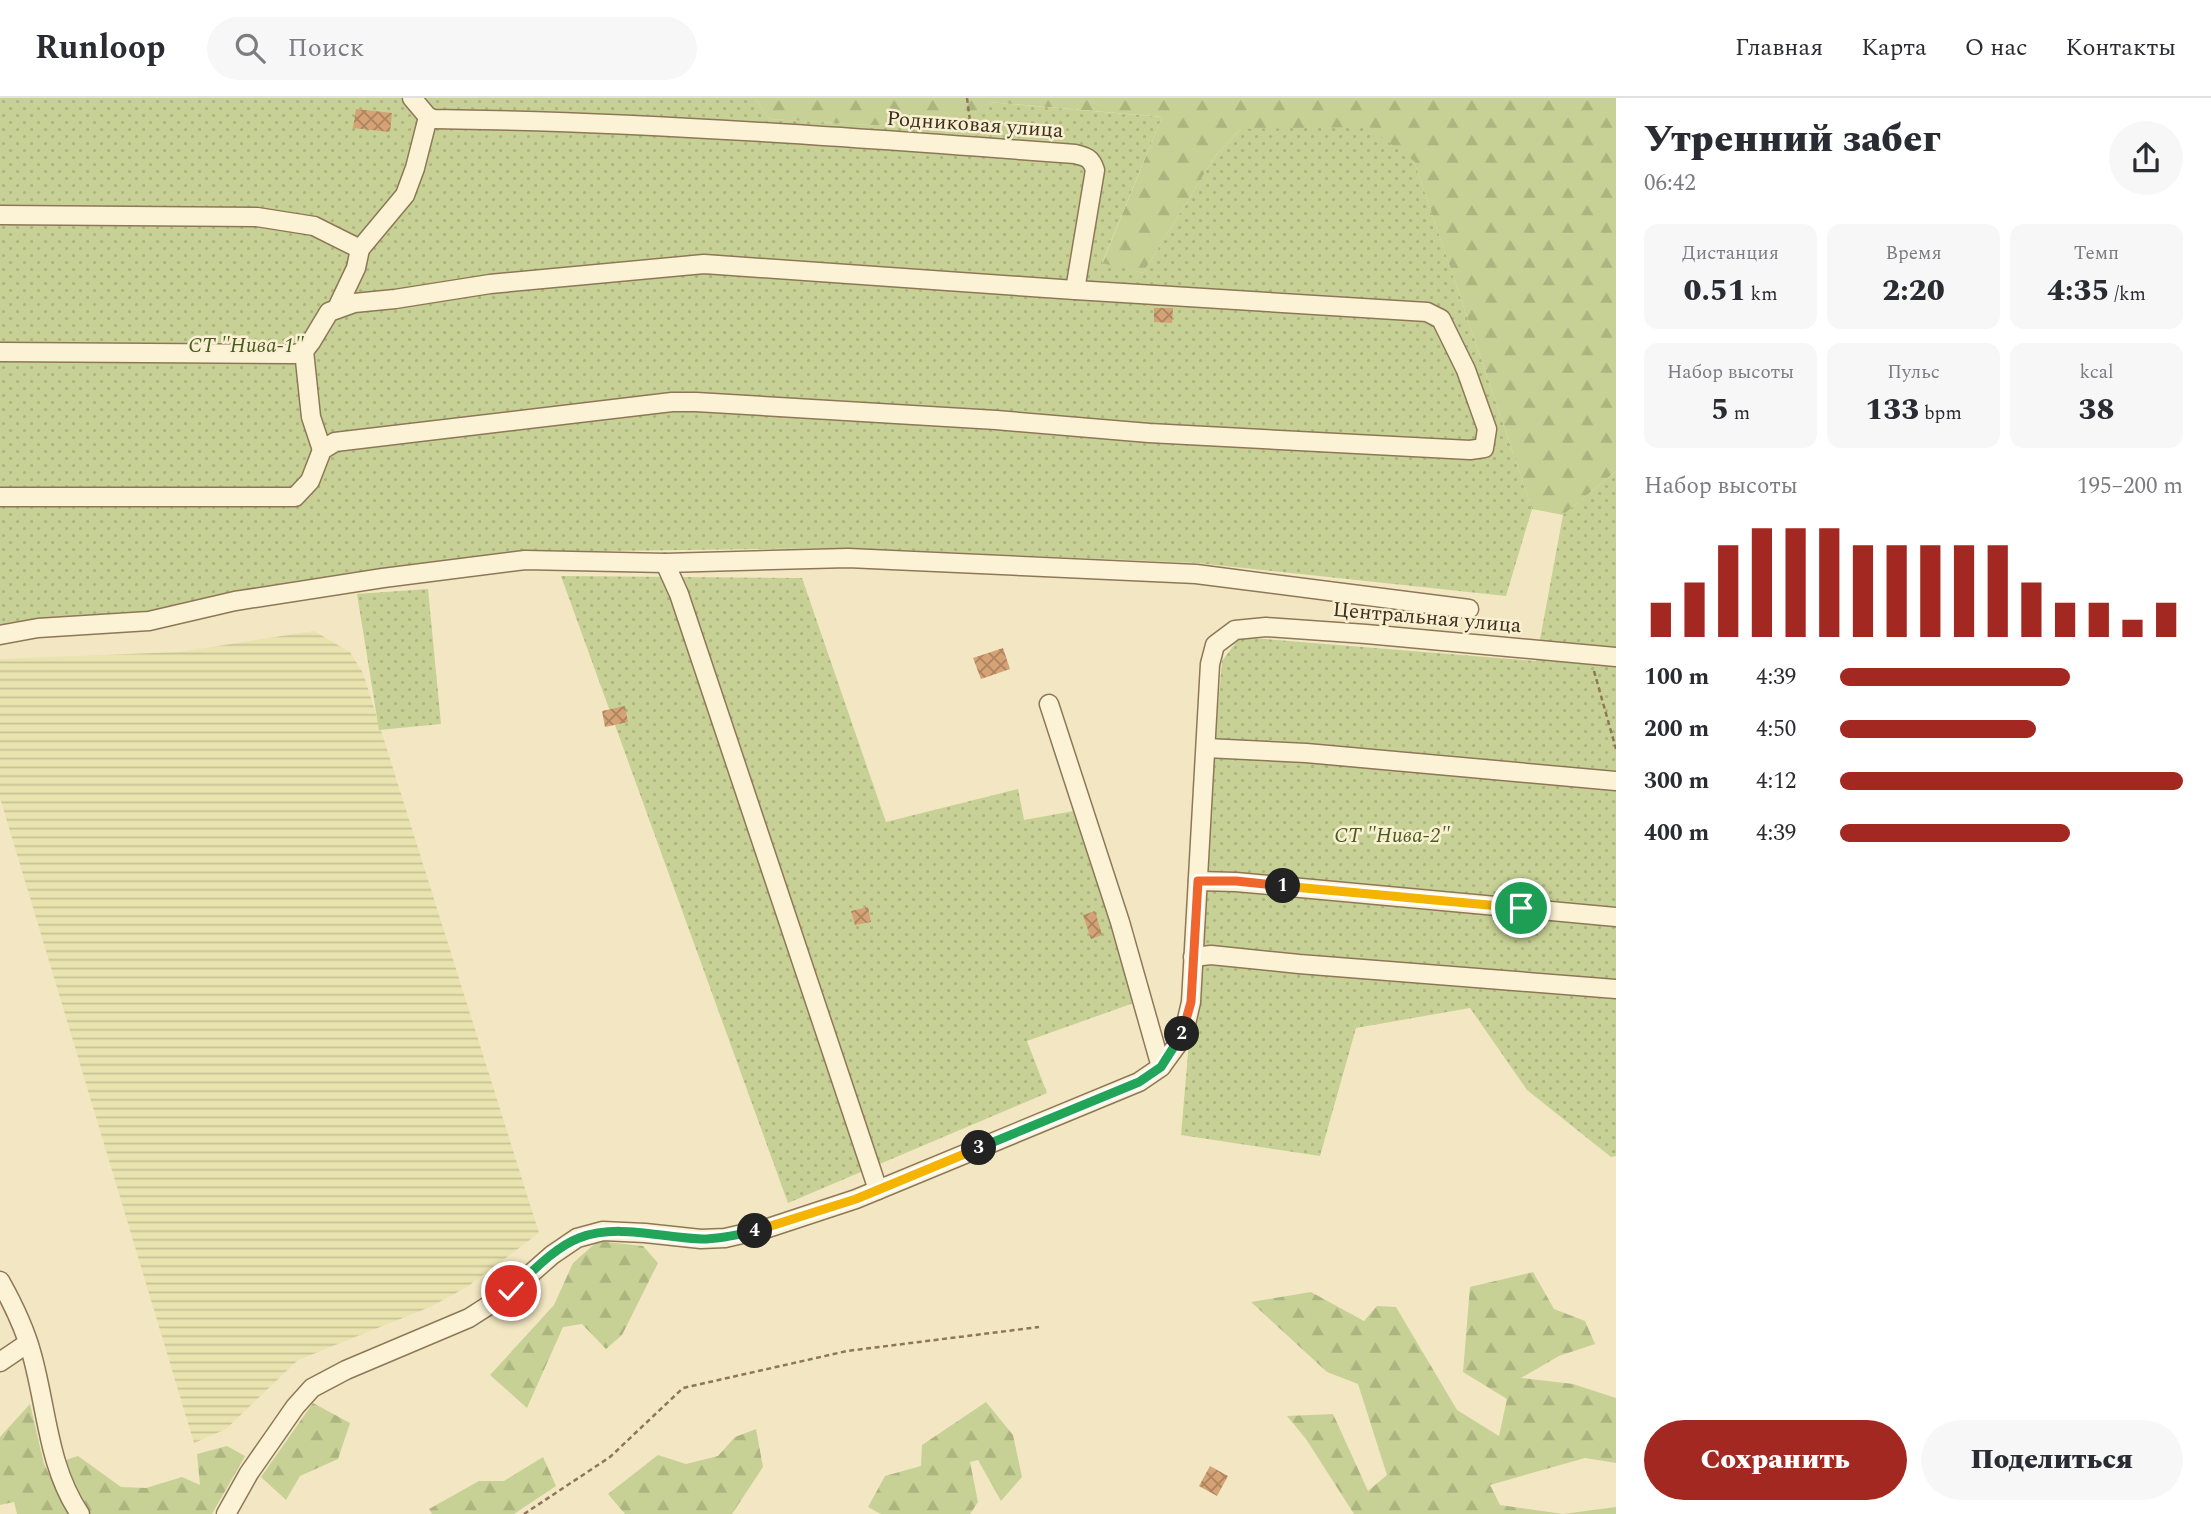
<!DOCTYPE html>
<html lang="ru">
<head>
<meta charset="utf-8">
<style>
	:root { --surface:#fff; --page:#f7f7f7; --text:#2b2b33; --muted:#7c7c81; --line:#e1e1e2; --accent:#a32821 }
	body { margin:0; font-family:Spectral,serif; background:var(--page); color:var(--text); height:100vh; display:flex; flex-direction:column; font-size:26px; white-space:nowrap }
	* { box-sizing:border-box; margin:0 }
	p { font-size:23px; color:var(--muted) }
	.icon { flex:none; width:38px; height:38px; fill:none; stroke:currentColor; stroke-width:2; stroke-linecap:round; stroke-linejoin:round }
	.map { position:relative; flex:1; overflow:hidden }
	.details { display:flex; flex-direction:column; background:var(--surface); width:595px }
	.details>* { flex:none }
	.pin { position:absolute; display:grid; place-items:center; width:60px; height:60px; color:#fff; margin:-30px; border:4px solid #fff; border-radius:50%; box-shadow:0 2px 7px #0007 }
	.km { position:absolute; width:35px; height:35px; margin:-18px; border-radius:50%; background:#222; color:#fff; font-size:19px; line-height:35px; text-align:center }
	.round { display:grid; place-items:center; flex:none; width:74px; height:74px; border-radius:37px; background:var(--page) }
	.headline { display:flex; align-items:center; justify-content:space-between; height:119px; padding:0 28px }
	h1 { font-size:38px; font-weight:800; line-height:52px }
	.stats { display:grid; grid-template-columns:repeat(3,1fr); gap:10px; height:119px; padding:7px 28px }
	.stats div { display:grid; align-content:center; border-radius:14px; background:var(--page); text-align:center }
	.stats b { font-size:30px; font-weight:800 }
	.stats small { font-size:19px; font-weight:400 }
	.stats p { font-size:19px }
	.chart { height:196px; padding:14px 28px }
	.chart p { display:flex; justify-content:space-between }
	.chart svg { width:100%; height:126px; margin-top:7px; stroke:var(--accent); stroke-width:6 }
	.button { display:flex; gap:14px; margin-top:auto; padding:14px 28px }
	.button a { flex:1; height:80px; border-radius:42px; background:var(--accent); color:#fff; font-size:28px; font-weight:800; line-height:80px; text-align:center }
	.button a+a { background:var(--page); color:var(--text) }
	ul { padding:0 28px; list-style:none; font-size:23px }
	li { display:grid; grid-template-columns:112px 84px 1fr; align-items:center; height:52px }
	li i { height:18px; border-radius:9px; background:var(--accent) }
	header { display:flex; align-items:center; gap:42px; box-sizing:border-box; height:98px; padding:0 35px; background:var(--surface); border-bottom:2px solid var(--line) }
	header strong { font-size:33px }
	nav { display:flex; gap:38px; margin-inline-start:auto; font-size:24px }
	.search { width:490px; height:63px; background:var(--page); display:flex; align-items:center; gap:18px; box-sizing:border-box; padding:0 24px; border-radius:38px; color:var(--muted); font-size:26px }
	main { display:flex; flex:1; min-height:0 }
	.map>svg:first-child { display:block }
	.farmland { fill:url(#farmland-rules) }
	.forest { fill:url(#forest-firs) }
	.garden { fill:url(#garden-dots) }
	.building { fill:url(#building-cross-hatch) }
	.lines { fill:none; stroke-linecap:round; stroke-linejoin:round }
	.minor-casing { stroke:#8e7757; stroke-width:21 }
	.path { stroke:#8e7757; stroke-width:2.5; stroke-dasharray:5 3.5; stroke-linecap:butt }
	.minor { stroke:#fcf3d6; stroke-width:18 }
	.split-1-casing { stroke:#fff; stroke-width:14 }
	.split-2-casing { stroke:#fff; stroke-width:14 }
	.split-3-casing { stroke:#fff; stroke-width:14 }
	.split-4-casing { stroke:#fff; stroke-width:14 }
	.split-5-casing { stroke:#fff; stroke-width:14 }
	.split-1 { stroke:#f5b400; stroke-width:9 }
	.split-2 { stroke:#f0652b; stroke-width:9 }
	.split-3 { stroke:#22a559; stroke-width:9 }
	.split-4 { stroke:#f5b400; stroke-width:9 }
	.split-5 { stroke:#22a559; stroke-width:9 }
	.labels { text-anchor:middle; stroke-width:5; stroke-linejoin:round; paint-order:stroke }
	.street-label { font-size:21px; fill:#3c2e1d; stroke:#f9f0d2 }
	.park-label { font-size:21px; font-style:italic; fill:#495b21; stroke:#f9f0d2 }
</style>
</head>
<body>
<header>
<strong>Runloop</strong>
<div class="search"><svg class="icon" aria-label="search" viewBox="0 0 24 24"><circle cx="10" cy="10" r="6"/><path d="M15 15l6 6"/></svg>Поиск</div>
<nav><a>Главная</a><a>Карта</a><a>О нас</a><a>Контакты</a></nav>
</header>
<main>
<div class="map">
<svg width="1616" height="1416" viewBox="0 0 1616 1416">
	<defs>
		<pattern id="farmland-rules" width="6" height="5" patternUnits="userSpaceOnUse" patternTransform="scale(1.75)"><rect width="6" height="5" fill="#e8e3af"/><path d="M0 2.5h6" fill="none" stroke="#c8c396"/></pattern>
		<pattern id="forest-firs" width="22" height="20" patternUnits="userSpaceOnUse" patternTransform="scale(1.75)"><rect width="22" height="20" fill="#c7d195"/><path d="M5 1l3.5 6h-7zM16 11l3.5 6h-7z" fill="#acb480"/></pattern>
		<pattern id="garden-dots" width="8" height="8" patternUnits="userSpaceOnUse" patternTransform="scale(1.75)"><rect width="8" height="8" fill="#c7d195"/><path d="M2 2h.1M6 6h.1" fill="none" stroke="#acb480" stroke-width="1.8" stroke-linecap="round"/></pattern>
		<pattern id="building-cross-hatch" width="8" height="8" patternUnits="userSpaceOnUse" patternTransform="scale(1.75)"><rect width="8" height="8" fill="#d4a274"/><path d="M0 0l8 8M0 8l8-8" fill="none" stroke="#ad845f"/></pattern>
	</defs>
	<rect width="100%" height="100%" fill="#f2e7c2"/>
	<polygon class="farmland" points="314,533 350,554 363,575 539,1135 467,1189 430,1209 298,1262 226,1331 194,1345 0,700 0,561 179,554"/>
	<g class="forest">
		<polygon points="755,0 1616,0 1616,373 1563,417 1532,411 1414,63 1241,31 1216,57 1143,175 1102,166 1162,19 989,4 953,32 769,21"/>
		<polygon points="598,1143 643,1148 658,1165 622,1237 606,1251 582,1226 563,1229 527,1310 490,1277 554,1207 573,1165"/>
		<polygon points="1533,1174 1554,1211 1585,1223 1595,1246 1559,1258 1521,1280 1573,1286 1616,1300 1616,1365 1585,1360 1490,1387 1500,1407 1563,1416 1616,1409 1616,1416 1354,1416 1306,1341 1287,1318 1333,1316 1368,1393 1387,1377 1358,1286 1327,1274 1251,1204 1311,1194 1364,1223 1377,1208 1396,1209 1457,1312 1499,1338 1507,1301 1463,1274 1470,1189"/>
		<polygon points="986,1304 1013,1337 1022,1379 1001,1403 978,1362 970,1364 978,1404 970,1416 881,1416 868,1409 885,1378 921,1368 922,1347"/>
		<polygon points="313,1305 350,1325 338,1361 300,1378 286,1402 261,1379"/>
		<polygon points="30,1306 44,1366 69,1416 17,1416 14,1404 0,1407 0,1339"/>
		<polygon points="756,1331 763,1369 732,1416 625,1416 608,1396 658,1357 686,1366 718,1358 735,1339"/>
		<polygon points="227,1348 245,1358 212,1416 91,1416 82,1405 66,1362 78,1358 121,1389 146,1390 182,1379 200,1387 197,1356"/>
		<polygon points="543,1359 556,1388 514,1416 432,1416 429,1411 479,1383 504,1383"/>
	</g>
	<g class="garden">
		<polygon points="0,0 755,0 769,21 952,32 988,4 1162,19 1102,165 1143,175 1216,57 1241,31 1368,29 1414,63 1532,411 1506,498 1197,465 849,450 523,454 153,515 0,531"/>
		<polygon points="1616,373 1616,1058 1611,1059 1527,992 1470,910 1356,930 1320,1058 1181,1037 1222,563 1240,539 1536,563 1563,417"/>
		<polygon points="561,478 802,480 886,724 1018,691 1024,722 1090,710 1142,902 1027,943 1047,995 788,1105"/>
		<polygon points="428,491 441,626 379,632 357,496"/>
	</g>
	<g class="building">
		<polygon points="356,11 392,15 390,34 353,30"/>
		<polygon points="1154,210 1173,210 1172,225 1154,224"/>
		<polygon points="1003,550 1010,571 981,581 973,560"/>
		<polygon points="625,608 628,624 605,629 602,613"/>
		<polygon points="868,809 871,824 855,827 851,813"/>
		<polygon points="1095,813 1102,837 1091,841 1083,817"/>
		<polygon points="1210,1368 1228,1378 1217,1398 1199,1388"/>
	</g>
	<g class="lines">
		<g class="minor-casing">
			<g id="minor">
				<polyline points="412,0 428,19"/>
				<path d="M428 19 434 21C648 24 862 40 1075 56 1087 59 1091 60 1095 72L1075 192"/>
				<polyline points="0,117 257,119 314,128 360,151 356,170 337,210"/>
				<polyline points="360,151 405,97 415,70 428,19"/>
				<polyline points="304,253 311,319 322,352"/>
				<polyline points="0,254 295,256 304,253 311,244 329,214 354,205 395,201 490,186 704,166 1075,192 1427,214 1441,221 1466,272 1487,331 1484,350 1470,352 1149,335 996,322 696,304 672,304 335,344 322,352 310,383 295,399 0,399"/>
				<polyline points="665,465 679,496 878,1092"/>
				<polyline points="0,537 38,530 149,523 235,503 383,480 525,462 665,465 848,460 1196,476 1469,511"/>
				<polyline points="1049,606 1120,824 1161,969"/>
				<polyline points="1206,650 1306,655 1616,683"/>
				<polyline points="1198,783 1236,784 1616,819"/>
				<polyline points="1193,859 1211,857 1299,866 1616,891"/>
				<path d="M0 1183C13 1206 25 1231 32 1257 47 1311 48 1369 80 1416"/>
				<polyline points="0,1264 28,1245"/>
				<polyline points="226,1416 249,1375 295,1309 312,1290 346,1272 469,1220 511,1193 552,1157 577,1140 603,1133 645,1135 701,1141 725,1140 768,1130 856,1101 1139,984 1161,969 1177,947 1185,930 1191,904 1210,566 1215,547 1235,532 1266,529 1366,536 1616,559"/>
			</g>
		</g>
		<g class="path">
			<polyline points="967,0 971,31"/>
			<polyline points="1594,573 1616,651"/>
			<polyline points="524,1416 610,1359 683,1290 847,1253 1039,1229"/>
		</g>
		<use href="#minor" class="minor"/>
	</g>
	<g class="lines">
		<g class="split-1-casing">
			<polyline id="split-1" points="1283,788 1521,810"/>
		</g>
		<g class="split-2-casing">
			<polyline id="split-2" points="1182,936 1191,904 1198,783 1236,783 1283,788"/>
		</g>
		<g class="split-3-casing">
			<polyline id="split-3" points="979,1050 1139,984 1161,969 1182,936"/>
		</g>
		<g class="split-4-casing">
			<polyline id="split-4" points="755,1133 856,1101 979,1050"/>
		</g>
		<g class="split-5-casing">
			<path id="split-5" d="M511 1193C530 1176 555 1149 579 1140 618 1125 662 1140 702 1141 720 1141 737 1137 755 1133"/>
		</g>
		<use href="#split-1" class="split-1"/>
		<use href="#split-2" class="split-2"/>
		<use href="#split-3" class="split-3"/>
		<use href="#split-4" class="split-4"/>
		<use href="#split-5" class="split-5"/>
	</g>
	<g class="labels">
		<g class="street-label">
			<text transform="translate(975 26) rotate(4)" y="7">Родниковая улица</text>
			<text transform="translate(1427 519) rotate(5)" y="7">Центральная улица</text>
		</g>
		<g class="park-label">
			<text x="246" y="254">СТ "Нива-1"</text>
			<text x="1392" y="744">СТ "Нива-2"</text>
		</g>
	</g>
</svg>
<div class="pin" style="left:1521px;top:810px;background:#1e9e55"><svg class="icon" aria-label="arrive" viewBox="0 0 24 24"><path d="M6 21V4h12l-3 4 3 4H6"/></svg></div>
<div class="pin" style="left:511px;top:1193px;background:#d93025"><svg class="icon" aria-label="check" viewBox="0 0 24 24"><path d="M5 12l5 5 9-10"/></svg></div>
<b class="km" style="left:1283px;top:788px">1</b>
<b class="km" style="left:1182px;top:936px">2</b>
<b class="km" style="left:979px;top:1050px">3</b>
<b class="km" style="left:755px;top:1133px">4</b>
</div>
<section class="details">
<div class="headline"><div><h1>Утренний забег</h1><p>06:42</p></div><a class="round"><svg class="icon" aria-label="share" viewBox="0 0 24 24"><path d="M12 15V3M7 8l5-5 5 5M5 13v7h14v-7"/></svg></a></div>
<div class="stats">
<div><p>Дистанция</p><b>0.51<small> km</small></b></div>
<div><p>Время</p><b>2:20</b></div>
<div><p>Темп</p><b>4:35<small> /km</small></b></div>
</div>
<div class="stats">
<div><p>Набор высоты</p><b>5<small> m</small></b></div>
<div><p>Пульс</p><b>133<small> bpm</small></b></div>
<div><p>kcal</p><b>38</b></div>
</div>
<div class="chart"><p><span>Набор высоты</span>195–200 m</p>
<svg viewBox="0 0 160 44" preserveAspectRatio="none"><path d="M5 44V32M15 44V25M25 44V12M35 44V6M45 44V6M55 44V6M65 44V12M75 44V12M85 44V12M95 44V12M105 44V12M115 44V25M125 44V32M135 44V32M145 44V38M155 44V32"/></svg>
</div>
<ul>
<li><b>100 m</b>4:39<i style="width:67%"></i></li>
<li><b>200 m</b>4:50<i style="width:57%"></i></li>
<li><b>300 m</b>4:12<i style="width:100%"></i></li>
<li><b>400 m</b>4:39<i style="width:67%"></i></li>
</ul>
<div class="button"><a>Сохранить</a><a>Поделиться</a></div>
</section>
</main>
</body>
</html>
